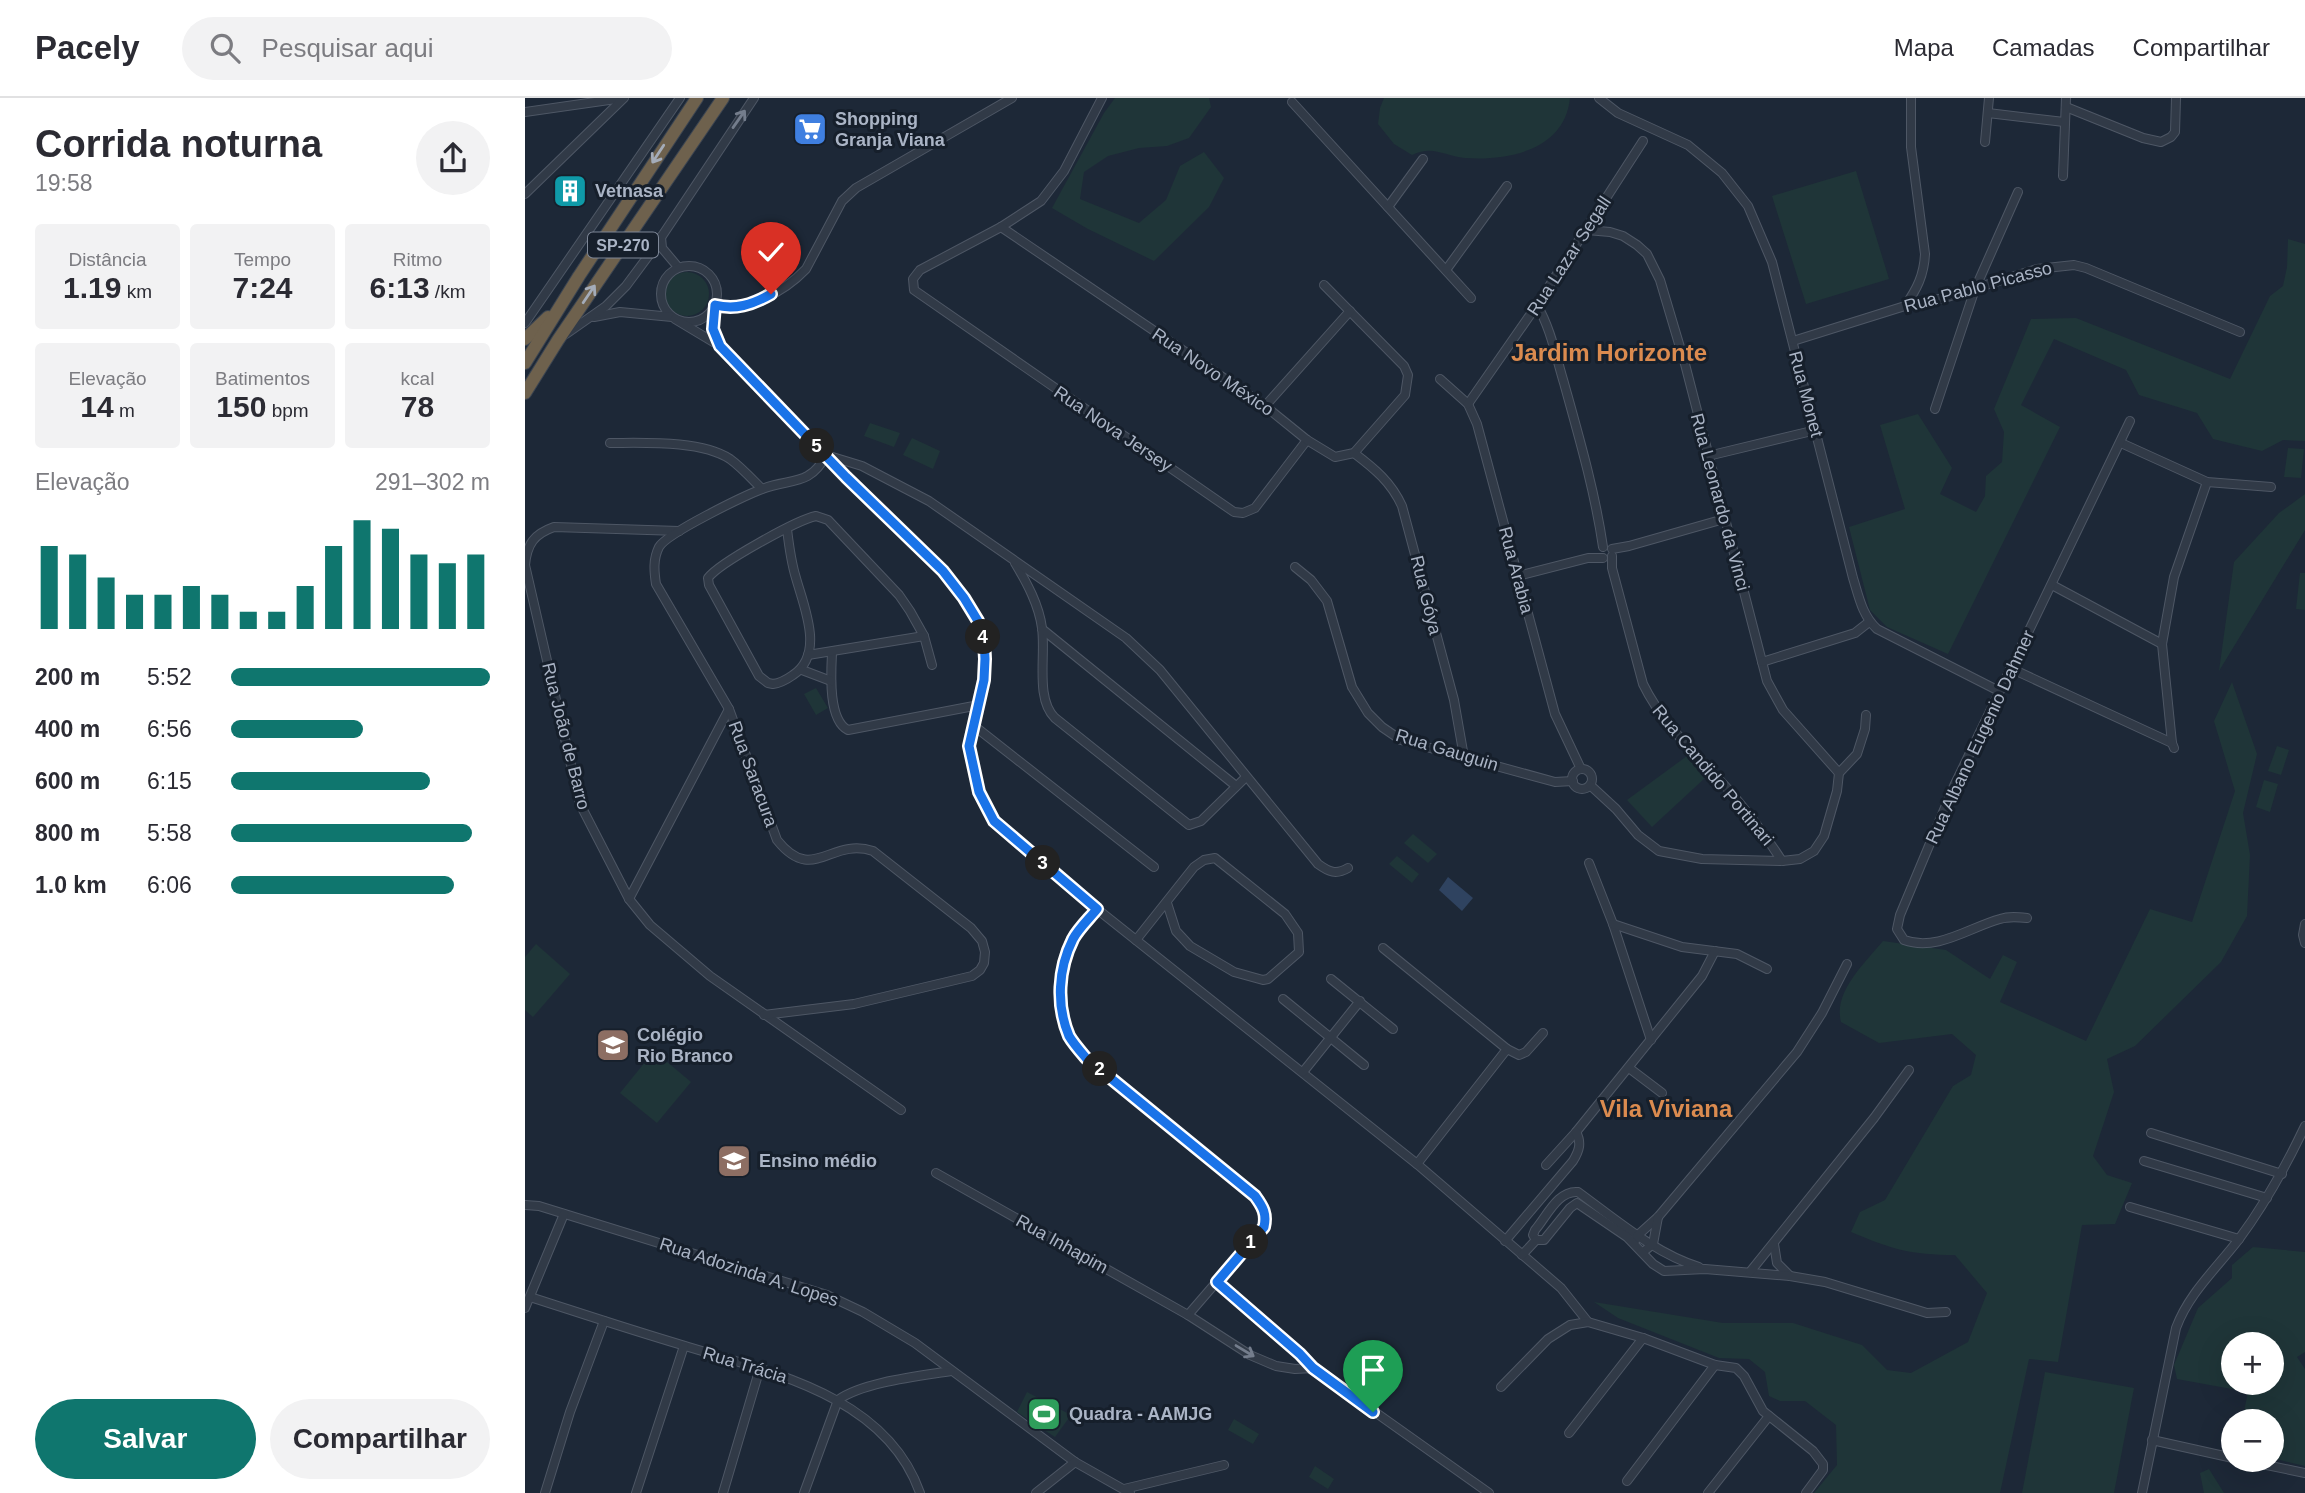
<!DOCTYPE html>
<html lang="pt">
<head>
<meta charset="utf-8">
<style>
	:root { --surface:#fff; --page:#f2f2f3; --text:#2b2b33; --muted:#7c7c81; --line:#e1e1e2; --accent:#0f766e }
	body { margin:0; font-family:Arial,sans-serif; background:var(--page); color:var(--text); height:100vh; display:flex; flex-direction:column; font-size:26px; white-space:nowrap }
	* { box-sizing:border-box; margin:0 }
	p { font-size:23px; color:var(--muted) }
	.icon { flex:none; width:38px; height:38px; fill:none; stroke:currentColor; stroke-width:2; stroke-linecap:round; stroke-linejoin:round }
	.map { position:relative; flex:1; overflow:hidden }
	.drawer { display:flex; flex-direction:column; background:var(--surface); width:525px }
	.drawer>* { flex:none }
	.fabs { position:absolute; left:1696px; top:1234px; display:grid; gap:14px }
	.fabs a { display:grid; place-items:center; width:63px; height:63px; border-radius:50%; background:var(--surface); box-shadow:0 7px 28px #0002; font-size:35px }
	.pin { position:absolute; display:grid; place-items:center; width:60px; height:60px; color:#fff; margin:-72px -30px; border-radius:50% 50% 50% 0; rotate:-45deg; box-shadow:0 0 7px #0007 }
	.pin .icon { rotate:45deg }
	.km { position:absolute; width:35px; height:35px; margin:-18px; border-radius:50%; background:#222; color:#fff; font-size:19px; line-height:35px; text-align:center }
	.round { display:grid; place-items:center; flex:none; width:74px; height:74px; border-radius:37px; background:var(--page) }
	.head { display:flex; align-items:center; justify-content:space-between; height:119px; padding:0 35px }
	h1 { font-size:38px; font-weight:800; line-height:52px }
	.metrics { display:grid; grid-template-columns:repeat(3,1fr); gap:10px; height:119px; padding:7px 35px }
	.metrics div { display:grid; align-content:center; border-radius:7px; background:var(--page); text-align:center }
	.metrics b { font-size:30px; font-weight:800 }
	.metrics small { font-size:19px; font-weight:400 }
	.metrics p { font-size:19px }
	.chart { height:196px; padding:14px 35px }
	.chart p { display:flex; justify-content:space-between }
	.chart svg { width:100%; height:126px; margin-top:7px; stroke:var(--accent); stroke-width:6 }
	.primary-button { display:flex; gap:14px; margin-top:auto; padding:14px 35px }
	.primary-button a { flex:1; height:80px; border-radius:42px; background:var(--accent); color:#fff; font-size:28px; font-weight:800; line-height:80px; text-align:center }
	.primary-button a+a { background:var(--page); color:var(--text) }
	ul { padding:0 35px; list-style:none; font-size:23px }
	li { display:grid; grid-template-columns:112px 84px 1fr; align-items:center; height:52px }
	li i { height:18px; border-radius:9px; background:var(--accent) }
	header { display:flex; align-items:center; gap:42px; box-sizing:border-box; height:98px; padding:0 35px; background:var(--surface); border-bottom:2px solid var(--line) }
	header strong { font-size:33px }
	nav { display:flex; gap:38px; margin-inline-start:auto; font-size:24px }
	.search { width:490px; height:63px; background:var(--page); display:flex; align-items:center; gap:18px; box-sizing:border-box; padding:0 24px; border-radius:38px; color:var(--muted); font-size:26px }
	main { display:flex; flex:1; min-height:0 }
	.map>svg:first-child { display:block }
	.green { fill:#1f3538; fill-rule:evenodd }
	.water { fill:#2f4360 }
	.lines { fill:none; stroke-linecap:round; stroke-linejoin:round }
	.minor-casing { stroke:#4e5765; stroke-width:10 }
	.highway-casing { stroke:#3b4451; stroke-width:14 }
	.minor { stroke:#313a47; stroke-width:8 }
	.highway { stroke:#6e614d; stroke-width:12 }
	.oneway { stroke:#747d8c }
	.oneway2 { stroke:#a4acb9 }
	.route-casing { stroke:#fff; stroke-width:14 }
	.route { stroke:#1a73e8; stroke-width:9 }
	.labels { text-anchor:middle; stroke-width:6; stroke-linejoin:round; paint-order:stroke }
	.shield { fill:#161f2b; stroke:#7e8797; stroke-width:2 }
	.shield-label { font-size:16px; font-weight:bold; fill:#aab4c5 }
	.poi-label { font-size:18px; font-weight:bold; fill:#aab4c5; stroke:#161f2b; text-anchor:start }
	.street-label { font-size:18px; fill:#aab4c5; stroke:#161f2b }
	.district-label { font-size:24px; font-weight:bold; fill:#db8b4f; stroke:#161f2b }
</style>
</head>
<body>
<header>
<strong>Pacely</strong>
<div class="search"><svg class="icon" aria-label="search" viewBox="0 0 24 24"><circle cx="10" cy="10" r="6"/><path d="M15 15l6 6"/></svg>Pesquisar aqui</div>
<nav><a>Mapa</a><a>Camadas</a><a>Compartilhar</a></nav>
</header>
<main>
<section class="drawer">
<div class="head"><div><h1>Corrida noturna</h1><p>19:58</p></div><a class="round"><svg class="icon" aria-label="share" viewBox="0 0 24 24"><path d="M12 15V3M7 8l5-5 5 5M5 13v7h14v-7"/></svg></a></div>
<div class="metrics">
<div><p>Distância</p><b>1.19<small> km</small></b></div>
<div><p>Tempo</p><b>7:24</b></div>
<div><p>Ritmo</p><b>6:13<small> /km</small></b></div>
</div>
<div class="metrics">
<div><p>Elevação</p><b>14<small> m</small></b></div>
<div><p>Batimentos</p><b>150<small> bpm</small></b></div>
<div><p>kcal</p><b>78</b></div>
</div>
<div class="chart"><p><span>Elevação</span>291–302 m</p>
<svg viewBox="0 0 160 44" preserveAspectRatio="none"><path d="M5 44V15M15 44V18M25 44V26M35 44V32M45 44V32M55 44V29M65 44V32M75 44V38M85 44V38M95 44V29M105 44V15M115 44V6M125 44V9M135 44V18M145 44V21M155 44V18"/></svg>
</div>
<ul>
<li><b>200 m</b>5:52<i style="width:100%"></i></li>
<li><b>400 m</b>6:56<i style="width:51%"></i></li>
<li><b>600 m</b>6:15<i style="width:77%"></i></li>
<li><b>800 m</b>5:58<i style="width:93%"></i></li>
<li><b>1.0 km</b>6:06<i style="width:86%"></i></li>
</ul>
<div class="primary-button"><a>Salvar</a><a>Compartilhar</a></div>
</section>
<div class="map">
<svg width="1780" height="1395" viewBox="0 0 1780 1395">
	<rect width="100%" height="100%" fill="#1d2837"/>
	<g class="green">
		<polygon points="590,0 684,0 686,9 664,40 642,48 614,50 583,58 559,74 555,101 614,125 641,102 655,68 679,54 699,80 684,109 629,163 563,131 527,110 579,15"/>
		<path d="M859 0H1045C1040 52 983 63 940 60 919 58 908 47 887 57L869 46 853 26 855 10Z"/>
		<polygon points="1331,73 1364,181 1281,206 1247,98"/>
		<polygon points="1763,141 1780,146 1780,343 1758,342 1737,353 1688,341 1672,315 1614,297 1601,272 1529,241 1496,307 1535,329 1423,556 1362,529 1345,512 1324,429 1380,411 1355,327 1393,316 1427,370 1415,396 1451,414 1460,398 1461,378 1477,364 1479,334 1469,311 1506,221 1551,220 1705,281 1745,198 1758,188 1762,169"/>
		<circle cx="162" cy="196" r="22"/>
		<polygon points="345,325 375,335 369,349 339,338"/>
		<polygon points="387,340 415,353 408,371 378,357"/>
		<polygon points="1763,350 1779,351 1776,380 1759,379"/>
		<polygon points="1780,396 1780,432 1694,573 1709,464 1754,415"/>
		<polygon points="1775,475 1780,475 1780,512 1771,511"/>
		<path d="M1707 584 1732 656 1718 715 1725 757 1722 818 1696 864 1610 948 1582 961 1589 994 1568 1058 1582 1077 1607 1085 1590 1126 1557 1127 1533 1264 1504 1261 1475 1395H1289L1312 1367 1311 1327 1280 1303H1255L1244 1298 1240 1274 1224 1261 1194 1260 1093 1220 1069 1204 1198 1225H1268L1337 1247 1362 1272 1386 1275 1443 1244 1462 1195 1430 1157C1386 1157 1366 1151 1326 1134L1335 1114 1360 1102 1428 988 1446 977 1451 957 1427 936 1354 945 1316 924C1308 894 1340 865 1358 843L1421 852 1465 881 1478 857 1492 864 1475 904 1561 943 1625 811 1667 824 1710 693 1689 623Z"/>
		<polygon points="291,590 303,610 291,617 279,596"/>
		<polygon points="1752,648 1764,652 1756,677 1743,673"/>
		<polygon points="1162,658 1181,679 1127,729 1102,702"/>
		<polygon points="1739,682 1753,686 1745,714 1731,709"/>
		<polygon points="888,736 912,756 903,765 879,745"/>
		<polygon points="872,758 894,776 887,785 864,766"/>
		<polygon points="11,846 45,876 8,919 0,912 0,859"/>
		<polygon points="129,953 166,984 132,1025 95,995"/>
		<path d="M1728 1149 1780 1154V1254L1772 1259 1780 1271V1368L1747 1360 1746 1323H1717L1723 1294 1652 1281 1649 1267 1673 1210 1707 1180V1167ZM1708 1246H1746V1284H1708Z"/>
		<polygon points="1520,1274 1609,1290 1589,1395 1497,1395"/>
		<polygon points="502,1294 546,1317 530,1339 492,1314"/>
		<polygon points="709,1321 734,1336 728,1346 703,1332"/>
		<polygon points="790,1368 809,1381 803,1391 784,1379"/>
		<polygon points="1684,1371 1699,1395 1679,1395 1675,1375"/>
	</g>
	<polygon class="water" points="923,779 948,800 937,813 914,792"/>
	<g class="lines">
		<g class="minor-casing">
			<g id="minor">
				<polyline points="577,0 539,73 516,103 476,129 395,172 388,181 389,192 709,414 718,415 730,410 782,342"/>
				<path d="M1074 0 1093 15 1163 47 1197 75 1223 108 1247 164 1328 480C1334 499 1337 517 1352 531L1474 593"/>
				<polyline points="767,4 946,200"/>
				<polyline points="1541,9 1618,40 1636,44 1646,39 1650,34 1651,0"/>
				<polyline points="0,14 98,0"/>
				<polyline points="1463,15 1539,24"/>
				<polyline points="1460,44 1464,0"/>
				<polyline points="1538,78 1541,0"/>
				<polyline points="0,96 99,0"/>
				<polyline points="863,109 898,61"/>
				<polyline points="476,129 740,308 782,342 810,359 829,355 880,297 883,277 879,268 799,187"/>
				<polyline points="1062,132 1085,134 1098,138 1112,147 1122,156 1135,182 1160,266 1242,583 1258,612 1314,675"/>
				<polyline points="136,139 137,150 153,169"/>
				<circle cx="164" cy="196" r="28"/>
				<polyline points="921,172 982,88"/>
				<path d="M1012 207C1026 231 1031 259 1039 285 1054 339 1070 394 1078 449"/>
				<path d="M1380 208C1392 191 1399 177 1400 156L1386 49V0"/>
				<polyline points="69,219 95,214 147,219"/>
				<polyline points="150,221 195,248 321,379 418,473 439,500 453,523 459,541 460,561 459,582 444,648 446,664 454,694 469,723 572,811 892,1066 1036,1190 1063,1224"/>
				<polyline points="0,225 155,0"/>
				<polyline points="41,236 81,208 101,188 127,153 229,0"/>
				<polyline points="1268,243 1380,208 1419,200 1512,171 1549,167 1561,170 1715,234"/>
				<path d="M194 246 188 231 190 207C222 214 259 194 281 171L317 103 331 90 487 0"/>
				<polyline points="915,281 943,306 952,326 1030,616 1056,671"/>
				<polyline points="943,306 1012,207 1118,43"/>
				<polyline points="740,308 825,213"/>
				<polyline points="1410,311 1450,191 1493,94"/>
				<path d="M85 345C119 345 176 342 205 361 216 369 227 381 237 391"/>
				<polyline points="1596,345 1682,384 1746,389"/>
				<path d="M829 355C850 371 866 384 877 408L929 602 939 659"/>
				<polyline points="1183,358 1291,332"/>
				<path d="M262 431C264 448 266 464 271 480 279 509 300 556 268 577 261 582 256 585 248 586L243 585 234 578 184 487 183 480C194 465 272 422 291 418L303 422 374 497 385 513 399 538 407 567"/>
				<path d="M154 433 29 429C9 436 2 446 0 467L55 706 104 801 125 827 185 878 376 1012"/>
				<polyline points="1087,451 1104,448 1199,421"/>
				<path d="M1087 458V470L1118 586C1138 627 1172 657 1202 690 1222 713 1241 738 1257 763"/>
				<path d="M490 465C502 485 514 507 517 530 521 557 510 601 530 620L664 727 676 723 721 679"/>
				<polyline points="770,469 786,482 802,503 827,589 843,615 857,629 876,642 1030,684 1048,683"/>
				<polyline points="993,478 1063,460 1078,460"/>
				<polyline points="1527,487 1637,546"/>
				<polyline points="517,531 711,688"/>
				<path d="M307 555C306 575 303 622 323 632L454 607"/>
				<polyline points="283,557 399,538"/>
				<polyline points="1237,564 1330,535 1344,524"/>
				<polyline points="1485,570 1647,645 1649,650"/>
				<polyline points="277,572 306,583"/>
				<polyline points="448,627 629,769"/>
				<polyline points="1647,645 1637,546 1649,479 1682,384"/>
				<circle cx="1057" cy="681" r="10"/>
				<polyline points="1065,687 1091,711 1113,737 1134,753 1177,761 1257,763 1275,761 1289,753 1299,738 1312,693 1314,675 1332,656 1340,631 1341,617"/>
				<polyline points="1064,765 1088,826 1126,942"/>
				<polyline points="104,801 204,611"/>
				<path d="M572 811C564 821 554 830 548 841 533 871 530 907 544 938 548 946 555 953 561 960L730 1098C738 1109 742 1116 739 1129L663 1217"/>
				<path d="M1502 820C1493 819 1484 818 1475 821 1445 829 1412 854 1379 842L1372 831 1375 817 1429 688 1605 323"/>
				<polyline points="1088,826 1157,849 1212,856 1242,871"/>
				<polyline points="1780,826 1778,837 1780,845"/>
				<polyline points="611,842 669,769 679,762 690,760 760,816 773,835 774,854 743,881 738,882 709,874 665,848 651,833 642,805"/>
				<polyline points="858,850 982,951 892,1066"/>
				<polyline points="806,881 868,931"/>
				<polyline points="758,901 839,967"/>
				<path d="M239 917 329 906 447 878 455 872 459 865 460 854 457 843 446 830 348 753C305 739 288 787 252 742L204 611 131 486C129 473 128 461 134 449 142 435 219 398 237 391 264 380 285 389 301 357L337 368 404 403 601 540 635 572 793 766C804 774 811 777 823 770"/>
				<polyline points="982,951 994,957 1001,954 1018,935"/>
				<polyline points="1104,970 1137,995"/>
				<polyline points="778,974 835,903"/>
				<polyline points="1626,1035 1757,1076"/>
				<polyline points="1619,1063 1742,1100"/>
				<polyline points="1021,1067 1051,1034 1177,878 1190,853"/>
				<polyline points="411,1075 663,1217 725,1257 751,1268 770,1271 788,1270"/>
				<polyline points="0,1107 14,1108 302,1197 338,1214 390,1245 550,1364 605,1395"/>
				<polyline points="1605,1109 1714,1141"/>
				<path d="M1011 1142 1008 1137 1010 1132C1022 1118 1033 1092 1053 1094 1090 1121 1131 1156 1174 1169"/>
				<path d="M980 1143 1048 1063C1054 1053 1057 1045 1051 1034"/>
				<polyline points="1109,1145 1113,1137 1133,1119 1272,954 1297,915 1322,866"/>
				<polyline points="1249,1146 1252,1165 1265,1178"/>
				<polyline points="1118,1154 1128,1146 1133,1119"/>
				<polyline points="997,1157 1011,1142 1019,1142 1045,1110 1052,1105 1102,1139 1128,1166 1139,1173 1180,1171 1265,1178 1300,1184 1402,1215 1421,1214"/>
				<polyline points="1225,1174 1349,1020 1384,972"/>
				<polyline points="692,1184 767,1248 788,1270 964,1395"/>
				<path d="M5 1199C55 1215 106 1232 157 1247 244 1274 361 1297 395 1395"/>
				<polyline points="0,1210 39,1116"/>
				<polyline points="976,1289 1023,1241 1045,1227 1063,1224 1118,1240 1190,1267 1211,1270 1219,1278 1238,1313 1288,1353 1298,1366 1298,1372 1281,1395"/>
				<polyline points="1044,1335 1118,1240"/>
				<polyline points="1627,1342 1708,1360"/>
				<polyline points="1717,1362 1780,1375"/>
				<polyline points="1102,1383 1190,1267"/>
				<polyline points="599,1391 699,1367"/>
				<polyline points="20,1395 45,1314 79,1223"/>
				<polyline points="111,1395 159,1248"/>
				<polyline points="198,1395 235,1270"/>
				<path d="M279 1395 313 1302C338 1284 395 1278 426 1273"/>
				<polyline points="511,1395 550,1364"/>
				<polyline points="1183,1395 1244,1318"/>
				<path d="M1617 1395 1651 1230C1664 1195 1691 1171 1714 1141 1740 1106 1761 1068 1780 1028"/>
			</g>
		</g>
		<g class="highway-casing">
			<g id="highway">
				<polyline points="0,241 23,219"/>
				<polyline points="0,265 54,178 172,0"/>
				<polyline points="0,295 33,242 198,0"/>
			</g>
		</g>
		<use href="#minor" class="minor"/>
		<use href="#highway" class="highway"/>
	</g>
	<defs><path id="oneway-shaft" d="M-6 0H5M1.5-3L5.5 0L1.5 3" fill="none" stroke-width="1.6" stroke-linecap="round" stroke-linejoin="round" transform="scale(1.75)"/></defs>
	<g class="oneway">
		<use href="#oneway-shaft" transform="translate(214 21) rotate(-55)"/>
		<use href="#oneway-shaft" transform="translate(720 1253) rotate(31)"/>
	</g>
	<g class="oneway2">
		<use href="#oneway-shaft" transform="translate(133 56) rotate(123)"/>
		<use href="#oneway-shaft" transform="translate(64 196) rotate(-56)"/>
	</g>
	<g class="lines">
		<g class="route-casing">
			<path id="route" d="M246 196C227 207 210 212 190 207L188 231 195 248 321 379 418 473 439 500 453 523 459 541 460 561 459 582 444 648 454 694 469 723 572 811C564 821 554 830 548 841 533 871 531 907 544 938 548 945 555 953 561 960L730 1098C738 1109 742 1116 739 1129L692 1184 775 1256 788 1270 848 1314"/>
		</g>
		<use href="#route" class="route"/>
	</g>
	<defs>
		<g id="supermarket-square" transform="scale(1.75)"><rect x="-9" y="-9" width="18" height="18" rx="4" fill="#3f7fe0" stroke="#161f2b"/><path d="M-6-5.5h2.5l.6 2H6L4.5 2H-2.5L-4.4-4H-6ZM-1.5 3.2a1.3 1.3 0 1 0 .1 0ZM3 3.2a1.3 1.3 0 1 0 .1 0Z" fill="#fff"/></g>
		<g id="building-square" transform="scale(1.75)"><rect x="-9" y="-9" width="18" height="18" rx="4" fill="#0f9aa8" stroke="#161f2b"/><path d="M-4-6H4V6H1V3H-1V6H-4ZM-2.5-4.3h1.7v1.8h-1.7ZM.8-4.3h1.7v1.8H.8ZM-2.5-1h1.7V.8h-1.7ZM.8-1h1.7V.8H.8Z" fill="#fff"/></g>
		<g id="school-square" transform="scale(1.75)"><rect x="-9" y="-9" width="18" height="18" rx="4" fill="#8d6e63" stroke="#161f2b"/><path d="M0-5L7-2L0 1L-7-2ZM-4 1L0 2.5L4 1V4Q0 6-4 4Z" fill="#fff"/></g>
		<g id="stadium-square" transform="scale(1.75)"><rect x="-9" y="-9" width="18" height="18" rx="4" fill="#2e9e5b" stroke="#161f2b"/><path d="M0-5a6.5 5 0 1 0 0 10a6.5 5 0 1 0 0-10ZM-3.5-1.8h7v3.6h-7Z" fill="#fff"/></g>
	</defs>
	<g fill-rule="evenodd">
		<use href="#supermarket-square" x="285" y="31"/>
		<use href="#building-square" x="45" y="93"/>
		<use href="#school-square" x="88" y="947"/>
		<use href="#school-square" x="209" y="1063"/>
		<use href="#stadium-square" x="519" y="1316"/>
	</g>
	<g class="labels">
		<rect class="shield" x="63" y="134.5" width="70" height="25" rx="5"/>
		<g class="shield-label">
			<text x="98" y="153">SP-270</text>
		</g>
		<g class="poi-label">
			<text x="310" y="27">Shopping<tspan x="310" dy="21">Granja Viana</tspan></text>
			<text x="70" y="99">Vetnasa</text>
			<text x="112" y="943">Colégio<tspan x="112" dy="21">Rio Branco</tspan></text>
			<text x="234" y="1069">Ensino médio</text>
			<text x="544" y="1322">Quadra - AAMJG</text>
		</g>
		<g class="street-label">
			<text transform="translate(1044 158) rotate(-57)" y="6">Rua Lazar Segall</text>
			<text transform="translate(1453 189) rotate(-15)" y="6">Rua Pablo Picasso</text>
			<text transform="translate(688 274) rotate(34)" y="6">Rua Novo México</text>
			<text transform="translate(1281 296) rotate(75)" y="6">Rua Monet</text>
			<text transform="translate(588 331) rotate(34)" y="6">Rua Nova Jersey</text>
			<text transform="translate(1195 404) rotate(75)" y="6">Rua Leonardo da Vinci</text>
			<text transform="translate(991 472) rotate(75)" y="6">Rua Arabia</text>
			<text transform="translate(901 497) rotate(76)" y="6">Rua Góya</text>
			<text transform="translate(41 638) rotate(76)" y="6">Rua João de Barro</text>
			<text transform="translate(1455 639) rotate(-65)" y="6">Rua Albano Eugenio Dahmer</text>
			<text transform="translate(922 652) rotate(17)" y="6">Rua Gauguin</text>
			<text transform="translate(228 676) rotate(70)" y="6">Rua Saracura</text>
			<text transform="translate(1188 677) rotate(50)" y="6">Rua Candido Portinari</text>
			<text transform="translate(537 1146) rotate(29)" y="6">Rua Inhapim</text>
			<text transform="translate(224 1174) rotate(18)" y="6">Rua Adozinda A. Lopes</text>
			<text transform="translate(220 1267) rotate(17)" y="6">Rua Trácia</text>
		</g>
		<g class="district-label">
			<text x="1084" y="263">Jardim Horizonte</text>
			<text x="1141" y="1019">Vila Viviana</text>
		</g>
	</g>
</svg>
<div class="fabs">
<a>+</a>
<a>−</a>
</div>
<div class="pin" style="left:848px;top:1314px;background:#1e9e55"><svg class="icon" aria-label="arrive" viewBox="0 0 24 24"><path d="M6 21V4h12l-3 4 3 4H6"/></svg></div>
<div class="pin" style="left:246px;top:196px;background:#d93025"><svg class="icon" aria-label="check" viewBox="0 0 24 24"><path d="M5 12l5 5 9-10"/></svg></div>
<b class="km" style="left:726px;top:1144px">1</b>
<b class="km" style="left:575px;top:971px">2</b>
<b class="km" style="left:518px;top:765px">3</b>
<b class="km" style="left:458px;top:539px">4</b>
<b class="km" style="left:292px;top:348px">5</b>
</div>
</main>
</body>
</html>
